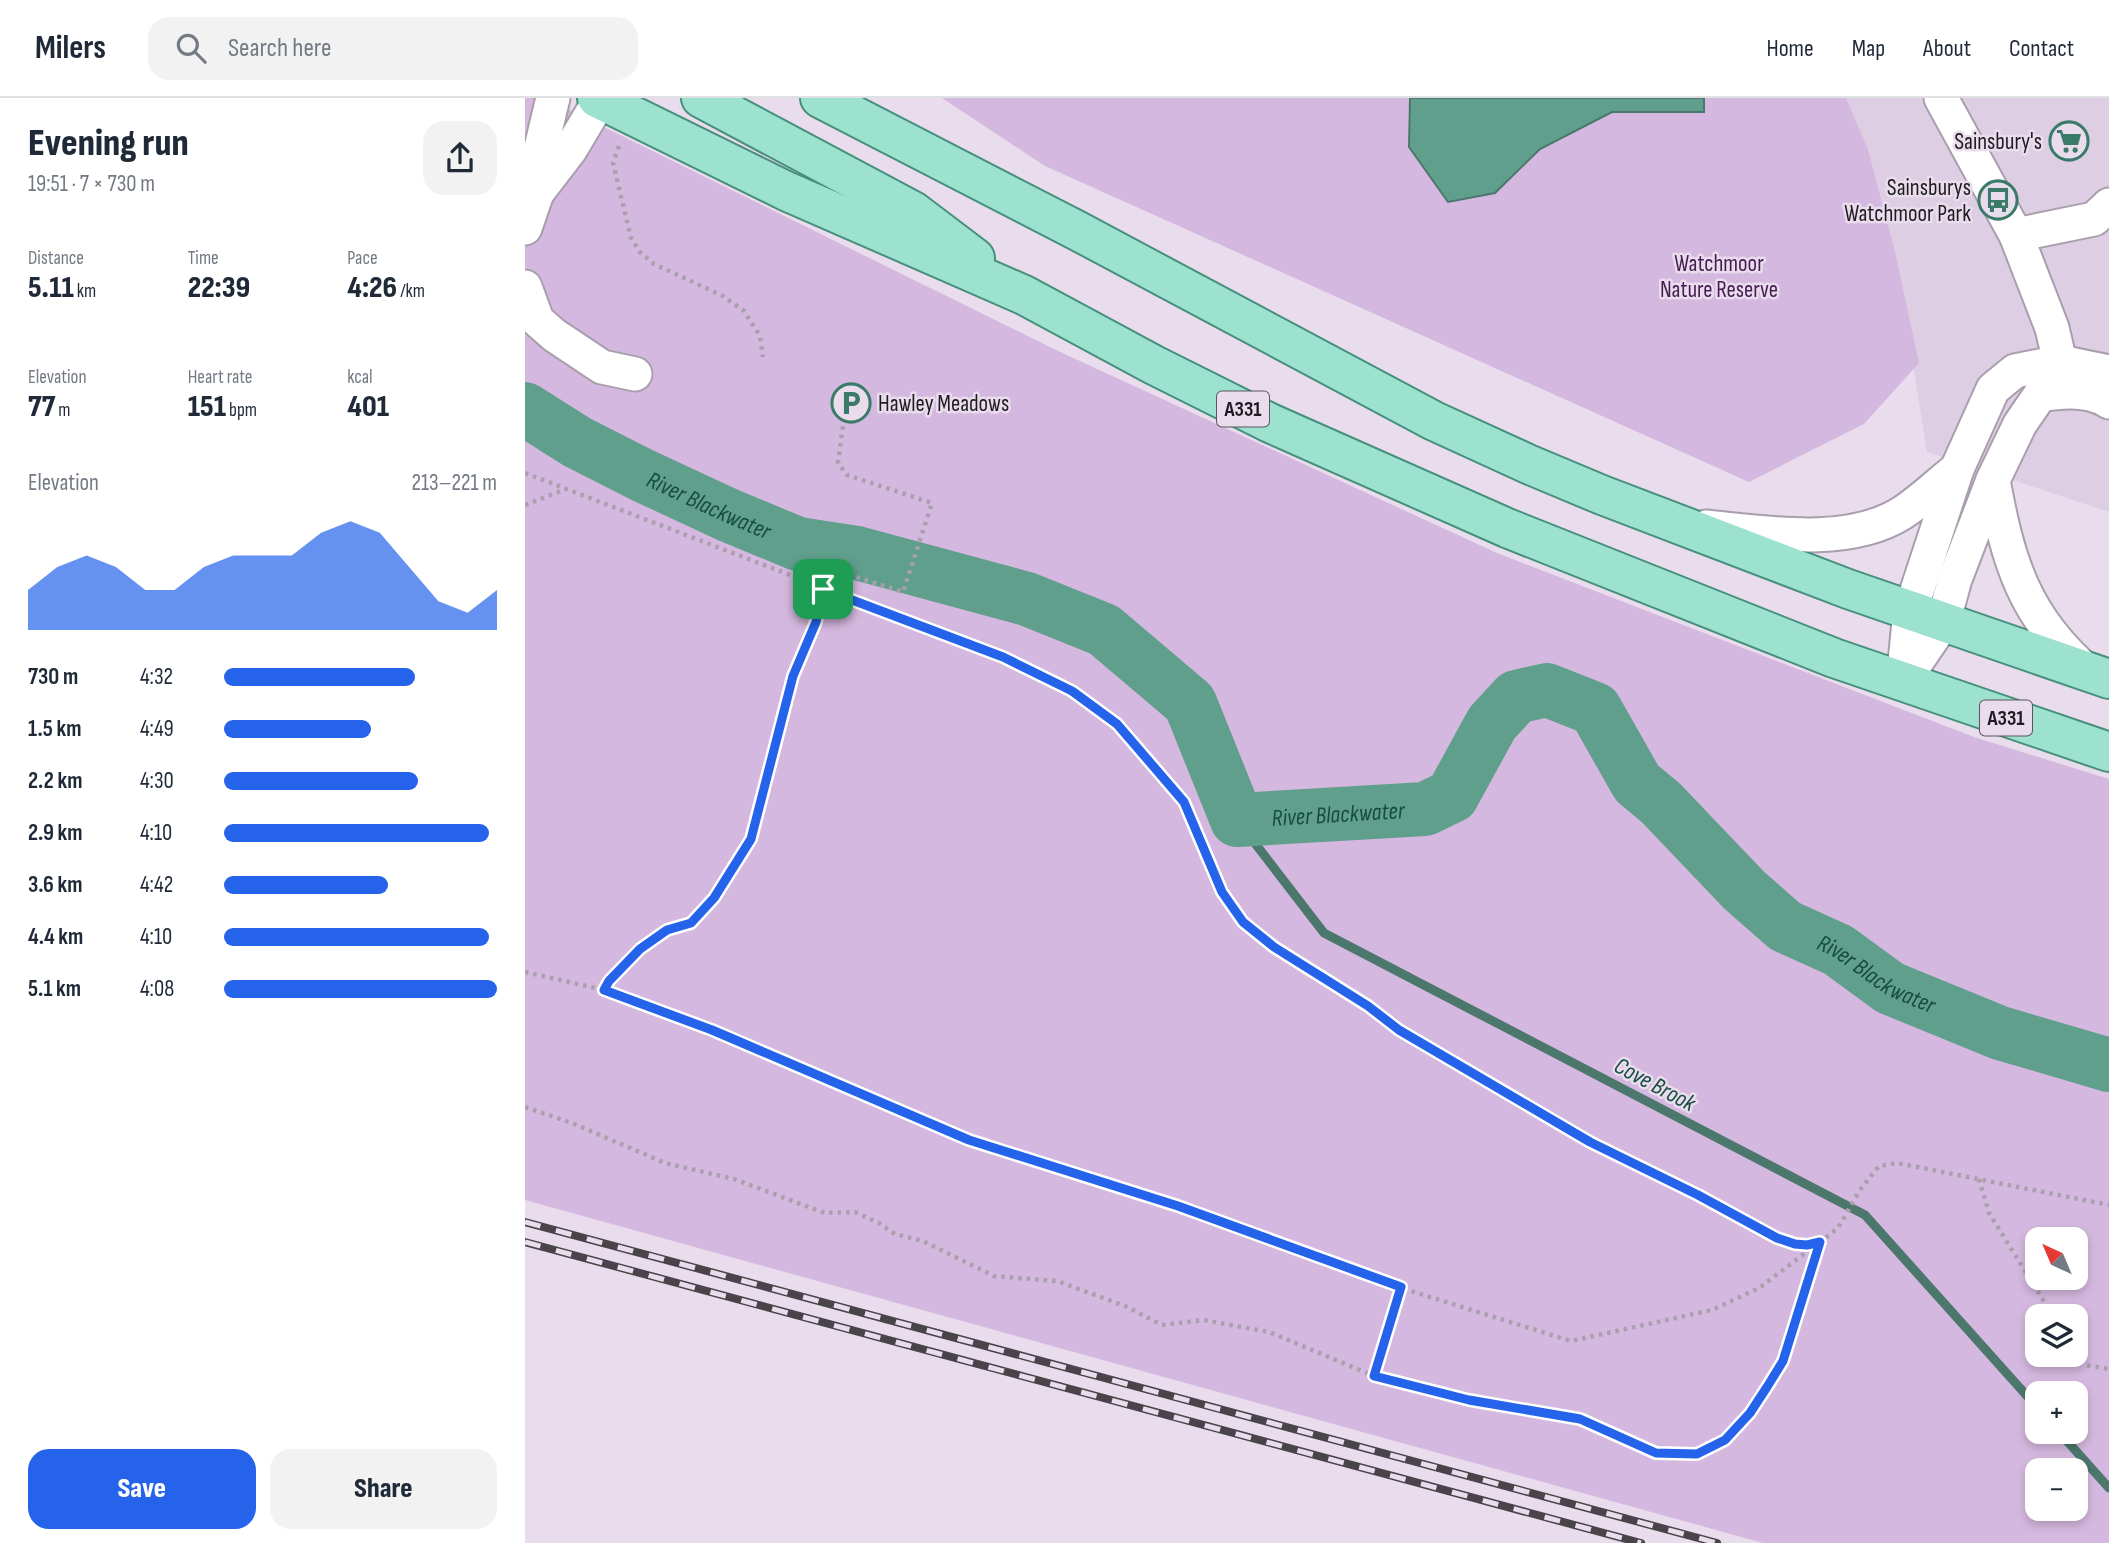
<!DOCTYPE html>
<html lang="en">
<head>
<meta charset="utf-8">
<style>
	:root { --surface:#fff; --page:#f2f2f3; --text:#1f2937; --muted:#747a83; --line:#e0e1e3; --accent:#2563eb }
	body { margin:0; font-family:"Sofia Sans Condensed",sans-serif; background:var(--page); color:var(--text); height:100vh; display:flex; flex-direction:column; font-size:26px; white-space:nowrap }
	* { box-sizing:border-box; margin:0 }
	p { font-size:23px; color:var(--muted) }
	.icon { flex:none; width:38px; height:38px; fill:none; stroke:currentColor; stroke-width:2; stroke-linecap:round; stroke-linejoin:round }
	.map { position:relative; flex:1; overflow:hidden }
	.side { display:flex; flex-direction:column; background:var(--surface); width:525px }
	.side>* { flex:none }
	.needle { width:46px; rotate:316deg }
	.controls { position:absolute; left:1500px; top:1129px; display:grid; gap:14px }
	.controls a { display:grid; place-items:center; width:63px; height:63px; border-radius:14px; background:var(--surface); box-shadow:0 4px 10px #0003; font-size:35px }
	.pin { position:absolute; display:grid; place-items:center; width:60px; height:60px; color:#fff; margin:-30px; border-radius:14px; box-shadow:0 4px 10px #0006 }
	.round { display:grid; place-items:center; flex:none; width:74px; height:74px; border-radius:21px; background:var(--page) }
	.overview { display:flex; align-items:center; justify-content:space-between; height:119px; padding:0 28px }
	h1 { font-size:38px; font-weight:800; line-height:52px }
	.metrics { display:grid; grid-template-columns:repeat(3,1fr); gap:10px; height:119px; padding:7px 28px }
	.metrics div { display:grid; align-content:center }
	.metrics b { font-size:30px; font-weight:800 }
	.metrics small { font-size:19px; font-weight:400 }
	.metrics p { font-size:19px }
	.chart { height:196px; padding:14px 28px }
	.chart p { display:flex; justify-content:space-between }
	.chart svg { width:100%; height:126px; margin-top:7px; fill:var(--accent); opacity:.7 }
	.cta { display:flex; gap:14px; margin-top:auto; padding:14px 28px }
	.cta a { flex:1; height:80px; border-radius:21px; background:var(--accent); color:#fff; font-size:28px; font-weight:800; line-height:80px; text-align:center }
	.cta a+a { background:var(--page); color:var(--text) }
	ul { padding:0 28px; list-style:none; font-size:23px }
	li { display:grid; grid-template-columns:112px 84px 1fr; align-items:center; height:52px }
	li i { height:18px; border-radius:9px; background:var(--accent) }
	header { display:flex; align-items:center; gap:42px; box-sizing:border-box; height:98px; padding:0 35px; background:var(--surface); border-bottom:2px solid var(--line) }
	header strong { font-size:33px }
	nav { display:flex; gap:38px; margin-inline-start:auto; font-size:24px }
	.search { width:490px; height:63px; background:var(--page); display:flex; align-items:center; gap:18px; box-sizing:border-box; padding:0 24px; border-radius:21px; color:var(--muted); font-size:26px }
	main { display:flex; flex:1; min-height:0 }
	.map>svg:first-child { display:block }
	.built { fill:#decee4 }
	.green { fill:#d5b8df; fill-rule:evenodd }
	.water { fill:#609f8c; stroke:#4c776c; stroke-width:2 }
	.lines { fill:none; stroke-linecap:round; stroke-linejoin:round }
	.stream { stroke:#4c776c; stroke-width:9 }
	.river { stroke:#609f8c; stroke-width:54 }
	.minor-casing { stroke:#a99ead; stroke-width:37 }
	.major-casing { stroke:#478f7d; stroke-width:42 }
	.path { stroke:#aaa0ad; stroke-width:4.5; stroke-dasharray:3.5 5; stroke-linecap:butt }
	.minor { stroke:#fff; stroke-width:33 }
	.major { stroke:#9de1cf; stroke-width:38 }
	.rail-casing { stroke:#49434a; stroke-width:8 }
	.rail { stroke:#e9dded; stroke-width:5; stroke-dasharray:16; stroke-linecap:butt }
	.route-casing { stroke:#fff; stroke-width:14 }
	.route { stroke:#2563eb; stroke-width:9 }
	.labels { text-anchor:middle; stroke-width:5; stroke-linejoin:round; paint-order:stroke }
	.shield { fill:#e9dded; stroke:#5c555e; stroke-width:2 }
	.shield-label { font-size:21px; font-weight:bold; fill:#1f1b20 }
	.poi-label { font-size:23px; fill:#1f1b20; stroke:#e9dded; text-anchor:end }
	.park-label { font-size:23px; fill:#451b51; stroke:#e9dded }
	.water-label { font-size:24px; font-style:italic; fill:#174d40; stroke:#e9dded }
</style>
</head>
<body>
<header>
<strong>Milers</strong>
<div class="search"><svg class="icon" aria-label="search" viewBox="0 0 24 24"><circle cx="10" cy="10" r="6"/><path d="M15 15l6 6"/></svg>Search here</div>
<nav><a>Home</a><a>Map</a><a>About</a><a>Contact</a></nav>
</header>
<main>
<section class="side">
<div class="overview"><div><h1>Evening run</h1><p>19:51 · 7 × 730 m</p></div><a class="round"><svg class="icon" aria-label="share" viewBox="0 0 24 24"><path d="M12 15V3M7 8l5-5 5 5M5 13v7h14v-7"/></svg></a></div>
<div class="metrics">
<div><p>Distance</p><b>5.11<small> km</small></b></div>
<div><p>Time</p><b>22:39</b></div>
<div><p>Pace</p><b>4:26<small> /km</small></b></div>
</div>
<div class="metrics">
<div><p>Elevation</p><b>77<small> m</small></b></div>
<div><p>Heart rate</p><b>151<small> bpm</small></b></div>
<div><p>kcal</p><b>401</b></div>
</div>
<div class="chart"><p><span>Elevation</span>213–221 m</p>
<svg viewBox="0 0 160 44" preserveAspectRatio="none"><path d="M0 44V30L10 22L20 18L30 22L40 30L50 30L60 22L70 18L80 18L90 18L100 10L110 6L120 10L130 22L140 34L150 38L160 30V44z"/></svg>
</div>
<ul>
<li><b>730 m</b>4:32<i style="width:70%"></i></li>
<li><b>1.5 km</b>4:49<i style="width:54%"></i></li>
<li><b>2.2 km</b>4:30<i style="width:71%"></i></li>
<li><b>2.9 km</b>4:10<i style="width:97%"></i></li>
<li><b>3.6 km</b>4:42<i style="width:60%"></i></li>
<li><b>4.4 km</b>4:10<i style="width:97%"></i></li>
<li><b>5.1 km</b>4:08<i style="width:100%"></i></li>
</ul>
<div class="cta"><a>Save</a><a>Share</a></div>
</section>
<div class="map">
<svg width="1584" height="1445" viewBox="0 0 1584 1445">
	<rect width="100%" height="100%" fill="#e9dded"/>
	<polygon class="built" points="1321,0 1584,0 1584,414 1402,354 1369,148 1343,51"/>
	<g class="green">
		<path d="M0 0H20L531 252 972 455 1449 639 1584 681V1445H1238L0 1102ZM1512 1141H1550V1180H1512ZM1512 1218H1550V1256H1512ZM1512 1295H1550V1334H1512ZM1512 1372H1550V1410H1512Z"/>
		<polygon points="417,0 1321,0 1343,51 1369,149 1394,265 1339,326 1224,384 520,68"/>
	</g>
	<polygon class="water" points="885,0 1179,0 1179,14 1087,14 1015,51 970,95 923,104 884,49"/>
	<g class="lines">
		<g class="stream">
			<polyline points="712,722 799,835 1340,1117 1512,1309"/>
			<polyline points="1534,1334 1584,1390"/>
		</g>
		<path class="river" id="s1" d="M0 311 52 344 117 377 203 417 273 446 332 455 502 501 579 532 665 605 712 722 900 711 927 698 967 625 991 599 1022 592 1070 611 1112 685 1136 705 1219 792 1260 828 1313 852 1365 890 1475 935 1584 967"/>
		<g class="minor-casing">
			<g id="minor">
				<polyline points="1416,0 1491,137 1527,230 1535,264 1537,286"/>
				<polyline points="12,95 45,52 76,0"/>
				<polyline points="0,130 12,95 16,50 28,0"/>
				<polyline points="1491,137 1569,121 1584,107"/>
				<polyline points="0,189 12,222 29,237 77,269 110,276"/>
				<path d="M1468 382C1483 464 1499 519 1564 575"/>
				<path d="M1181 429C1241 435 1323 449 1377 415 1397 402 1414 385 1432 371"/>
				<path d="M1379 582 1418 525 1430 481 1468 382 1495 326 1515 297C1537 293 1565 291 1584 304"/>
				<polyline points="1378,584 1385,514 1432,371 1468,291 1490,273 1535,264 1584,274"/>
			</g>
		</g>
		<g class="major-casing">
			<g id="major">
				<polyline points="72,0 261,93 499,197 629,267 745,325 982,430 1309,560 1584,654"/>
				<polyline points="176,0 388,113 450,160"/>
				<polyline points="295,0 551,132 909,323 1003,366 1077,397 1323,491 1584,581"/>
			</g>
		</g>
		<g class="path">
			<polyline points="94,48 88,65 106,140 115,154 129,166 198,198 219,213 235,238 238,259"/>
			<polyline points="0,375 478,559 547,592 592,626 659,704 697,794 718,824 749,849 843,908 875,932 1065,1044 1173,1097 1252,1140 1270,1146 1282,1147 1295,1144 1313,1130 1335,1092 1354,1068 1372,1065 1584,1107"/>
			<polyline points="0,407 41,391"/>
			<polyline points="0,874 79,892 187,932 444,1042 653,1108 876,1190 1046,1243 1187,1212 1234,1190 1291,1147"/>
			<polyline points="79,892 84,883 115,851 142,832 166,825 189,800 226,741 268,578 291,524 298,491 293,484 292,478 303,470 378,494 407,405 322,377 313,365 318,327 326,305"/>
			<polyline points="0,1009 47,1025 140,1065 209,1081 300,1115 330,1114 354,1125 370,1136 398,1143 469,1178 532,1183 600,1208 637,1227 679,1222 744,1234 849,1278 944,1302 1055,1321 1131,1355 1172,1356 1200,1342 1225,1316 1258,1263 1295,1145"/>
			<polyline points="1454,1081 1464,1115 1528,1218"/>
			<polyline points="1550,1256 1560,1267 1584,1271"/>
			<polyline points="849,1278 876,1190"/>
		</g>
		<use href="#minor" class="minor"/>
		<use href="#major" class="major"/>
		<g class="rail-casing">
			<g id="rail">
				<polyline points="0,1124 1192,1445"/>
				<polyline points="0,1144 1116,1445"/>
			</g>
		</g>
		<use href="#rail" class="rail"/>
	</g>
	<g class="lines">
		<g class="route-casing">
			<polygon id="route" points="298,491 478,559 547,593 592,626 659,704 697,794 718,824 749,849 843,908 874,932 1065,1044 1173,1097 1252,1140 1270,1146 1282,1147 1295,1144 1258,1263 1242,1289 1225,1315 1200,1342 1172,1356 1131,1355 1055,1321 944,1302 849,1278 876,1189 653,1108 444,1042 187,932 79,892 84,883 115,851 142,832 166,825 189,800 226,741 268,578 291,524"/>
		</g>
		<use href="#route" class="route"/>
	</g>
	<defs>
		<g id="supermarket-ring" transform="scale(2.0125)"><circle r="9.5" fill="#e9dded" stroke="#3a7a69" stroke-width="1.5"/><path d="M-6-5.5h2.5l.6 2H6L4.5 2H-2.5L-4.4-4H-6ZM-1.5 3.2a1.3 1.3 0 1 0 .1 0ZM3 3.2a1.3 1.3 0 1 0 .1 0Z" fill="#3a7a69"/></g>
		<g id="bus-ring" transform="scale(2.0125)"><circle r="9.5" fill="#e9dded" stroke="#3a7a69" stroke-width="1.5"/><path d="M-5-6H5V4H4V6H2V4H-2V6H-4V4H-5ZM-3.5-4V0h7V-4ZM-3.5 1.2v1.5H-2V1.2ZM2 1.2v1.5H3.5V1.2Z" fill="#3a7a69"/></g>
		<g id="parking-ring" transform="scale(2.0125)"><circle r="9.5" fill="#e9dded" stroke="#3a7a69" stroke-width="1.5"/><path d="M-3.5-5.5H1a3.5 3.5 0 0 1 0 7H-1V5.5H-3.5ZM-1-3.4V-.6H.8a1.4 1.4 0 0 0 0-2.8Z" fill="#3a7a69"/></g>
	</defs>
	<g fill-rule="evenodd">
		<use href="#supermarket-ring" x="1544" y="43"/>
		<use href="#bus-ring" x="1473" y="102"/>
		<use href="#parking-ring" x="326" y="305"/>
	</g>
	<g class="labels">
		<g class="shield">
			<rect x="692" y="293.5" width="52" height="35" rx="5"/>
			<rect x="1455" y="602.5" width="52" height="35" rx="5"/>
		</g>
		<g class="shield-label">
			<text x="718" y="318">A331</text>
			<text x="1481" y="627">A331</text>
		</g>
		<g class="poi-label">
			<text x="1517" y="51">Sainsbury's</text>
			<text x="1446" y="97">Sainsburys<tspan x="1446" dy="26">Watchmoor Park</tspan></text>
			<text x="353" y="313" text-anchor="start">Hawley Meadows</text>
		</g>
		<g class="park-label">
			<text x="1194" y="173">Watchmoor<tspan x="1194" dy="26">Nature Reserve</tspan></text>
		</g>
		<g class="water-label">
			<text dy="8" stroke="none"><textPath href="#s1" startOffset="208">River Blackwater</textPath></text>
			<text dy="8" stroke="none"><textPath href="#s1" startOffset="964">River Blackwater</textPath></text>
			<text dy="8" stroke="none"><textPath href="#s1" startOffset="1678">River Blackwater</textPath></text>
			<text transform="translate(1130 986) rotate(28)" y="8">Cove Brook</text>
		</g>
	</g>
</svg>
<div class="controls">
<a><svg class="needle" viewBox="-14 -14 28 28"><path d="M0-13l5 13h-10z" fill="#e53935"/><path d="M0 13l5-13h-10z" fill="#747a83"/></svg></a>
<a><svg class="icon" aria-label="layers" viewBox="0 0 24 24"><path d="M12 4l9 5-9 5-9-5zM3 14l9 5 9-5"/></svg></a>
<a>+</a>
<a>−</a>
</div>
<div class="pin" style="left:298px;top:491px;background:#1e9e55"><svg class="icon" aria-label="arrive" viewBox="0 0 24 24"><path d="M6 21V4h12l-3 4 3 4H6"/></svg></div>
</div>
</main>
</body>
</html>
